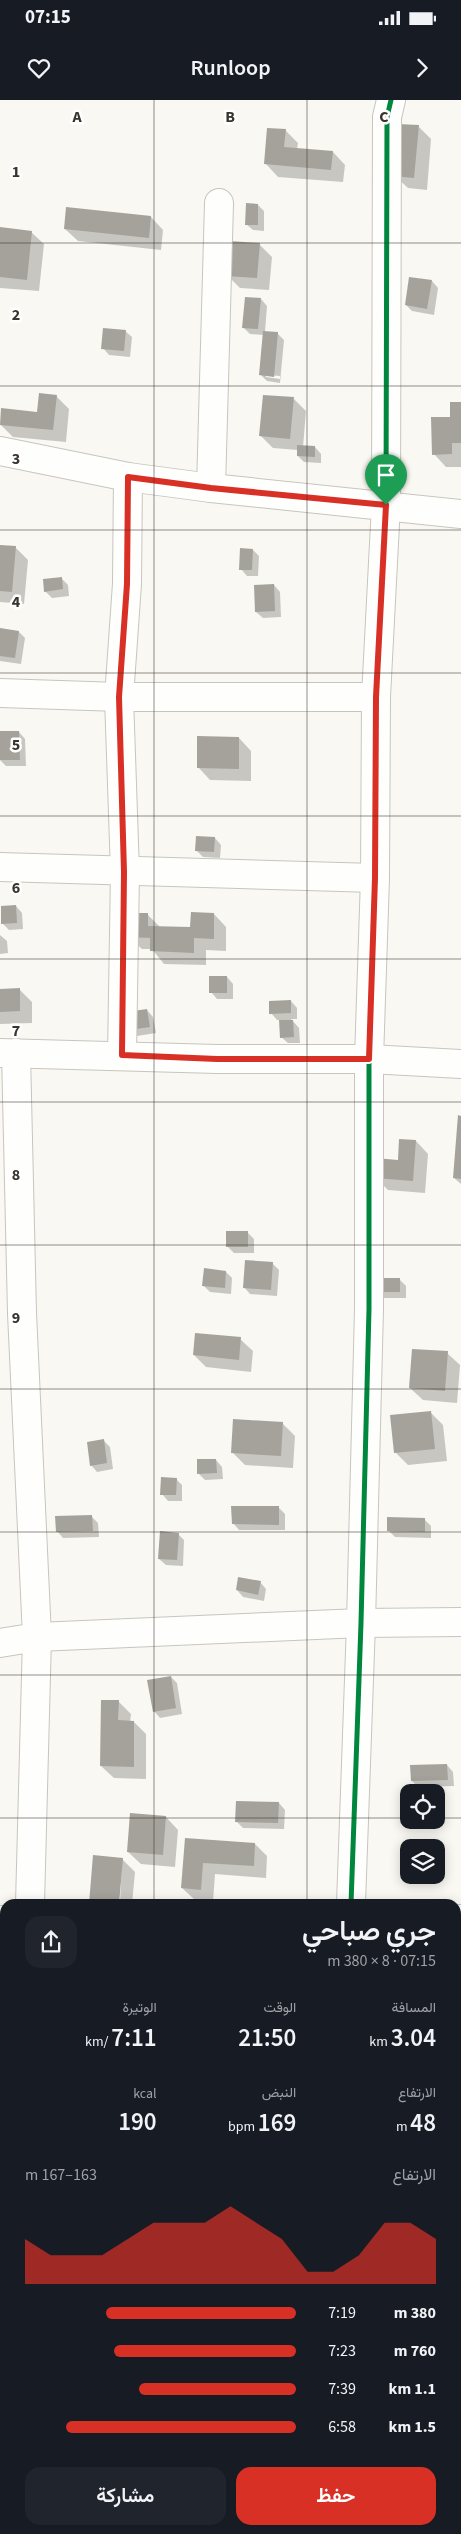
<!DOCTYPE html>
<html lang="ar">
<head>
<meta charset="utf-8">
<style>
	:root { --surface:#171b24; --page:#20242c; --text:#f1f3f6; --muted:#9ea1a6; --accent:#d93025 }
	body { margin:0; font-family:"Source Sans 3",Vazirmatn,sans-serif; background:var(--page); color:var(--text); direction:rtl; height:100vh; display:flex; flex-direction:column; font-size:19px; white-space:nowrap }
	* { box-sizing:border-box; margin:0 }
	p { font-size:16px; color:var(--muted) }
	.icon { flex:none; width:28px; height:28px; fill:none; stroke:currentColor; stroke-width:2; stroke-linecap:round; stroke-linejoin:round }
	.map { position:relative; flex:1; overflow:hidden; direction:ltr }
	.drawer { position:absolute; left:0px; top:1799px; width:461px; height:636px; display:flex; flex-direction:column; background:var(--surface); border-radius:15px 15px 0 0; box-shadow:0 2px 12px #0003; direction:rtl }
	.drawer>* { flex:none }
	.controls { position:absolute; left:400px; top:1684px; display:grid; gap:10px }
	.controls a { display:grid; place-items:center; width:45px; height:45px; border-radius:10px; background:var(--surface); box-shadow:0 2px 12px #0003; font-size:25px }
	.pin { position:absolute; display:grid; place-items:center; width:42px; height:42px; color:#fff; margin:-51px -21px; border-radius:50% 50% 50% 0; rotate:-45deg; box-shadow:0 0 5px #0007 }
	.pin .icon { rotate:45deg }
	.round { display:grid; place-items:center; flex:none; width:52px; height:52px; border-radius:15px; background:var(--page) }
	.summary { display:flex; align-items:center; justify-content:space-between; height:85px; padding:0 25px }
	h1 { font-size:28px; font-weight:600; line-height:38px }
	.stats { display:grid; grid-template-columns:repeat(3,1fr); gap:8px; height:85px; padding:5px 25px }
	.stats div { display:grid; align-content:center }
	.stats b { font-size:25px; font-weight:600 }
	.stats small { font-size:14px; font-weight:400 }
	.stats p { font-size:14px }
	.chart { height:140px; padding:10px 25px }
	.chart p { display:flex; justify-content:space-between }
	.chart svg { width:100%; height:90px; margin-top:5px; fill:var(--accent); opacity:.7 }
	.action { display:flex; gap:10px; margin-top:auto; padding:10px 25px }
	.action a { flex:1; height:58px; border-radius:15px; background:var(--accent); color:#fff; font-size:20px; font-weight:600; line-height:58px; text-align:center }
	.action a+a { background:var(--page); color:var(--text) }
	ul { padding:0 25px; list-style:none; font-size:16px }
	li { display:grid; grid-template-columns:80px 60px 1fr; align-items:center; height:38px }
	li i { height:12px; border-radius:6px; background:var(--accent) }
	.status { display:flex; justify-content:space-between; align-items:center; height:35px; padding:0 25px; background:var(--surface); direction:ltr }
	.status svg { height:14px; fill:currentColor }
	header { display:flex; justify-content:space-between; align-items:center; height:65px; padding:0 25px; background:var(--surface); font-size:22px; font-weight:600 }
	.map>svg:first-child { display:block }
	.shadow { fill:#0003; fill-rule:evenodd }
	.building { fill:#a5a29c }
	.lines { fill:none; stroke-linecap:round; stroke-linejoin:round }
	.street-casing { stroke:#c8c5be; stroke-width:30 }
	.street { stroke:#fefefd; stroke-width:28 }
	.cycleway-casing { stroke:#fff; stroke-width:8 }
	.cycleway { stroke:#00873e; stroke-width:5 }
	.route-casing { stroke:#fff; stroke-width:10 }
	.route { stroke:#d93025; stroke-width:6 }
	.grid { fill:none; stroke:#39352c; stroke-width:1; stroke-opacity:0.55 }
	.grid-label { font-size:16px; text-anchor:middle; font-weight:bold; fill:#39352c; stroke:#fff; stroke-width:5; stroke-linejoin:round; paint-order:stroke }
</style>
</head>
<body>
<div class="status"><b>07:15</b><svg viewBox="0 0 49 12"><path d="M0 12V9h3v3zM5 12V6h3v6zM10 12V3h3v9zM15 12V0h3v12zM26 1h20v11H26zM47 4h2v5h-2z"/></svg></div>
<header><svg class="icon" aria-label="forward" viewBox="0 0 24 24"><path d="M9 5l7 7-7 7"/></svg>Runloop<svg class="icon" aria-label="heart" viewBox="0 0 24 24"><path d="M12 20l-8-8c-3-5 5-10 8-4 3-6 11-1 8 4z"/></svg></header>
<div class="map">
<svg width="461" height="2434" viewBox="0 0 461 2434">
	<rect width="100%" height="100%" fill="#faf8f2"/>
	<g class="shadow">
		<polygon points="419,27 431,39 427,90 408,88 395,76"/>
		<polygon points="285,30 298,43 297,49 333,52 345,65 343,82 278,77 266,64"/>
		<polygon points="258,105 264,111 264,131 253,130 246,124"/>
		<polygon points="151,117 163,130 161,150 78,141 65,129"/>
		<polygon points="0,129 31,132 44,144 39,191 0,188"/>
		<polygon points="259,144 272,157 269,190 240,188 230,178 216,178"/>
		<polygon points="410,178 432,181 438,188 434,215 412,211 406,205"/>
		<path d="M261 199 267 206 265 232 277 233 284 240 280 283 267 281 261 275 264 235 250 234 243 227ZM266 275 280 276V279L266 277Z"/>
		<polygon points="125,231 132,237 130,257 109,255 103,248"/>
		<polygon points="56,296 69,309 66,342 13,337 0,324 38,314"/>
		<polygon points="294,299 306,311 303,347 315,347 321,354 321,363 304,362 298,356 298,350 273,348 260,335"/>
		<polygon points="461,303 461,367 446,367 434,354"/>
		<polygon points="0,446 15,447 28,460 24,504 0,502"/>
		<polygon points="253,450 259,456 258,476 247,476 241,469"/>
		<polygon points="61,478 68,485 69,496 52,498 45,491"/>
		<polygon points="274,485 280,492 281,517 263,518 256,512"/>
		<polygon points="0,529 19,532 25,538 21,564 0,561"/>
		<polygon points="19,632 25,639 26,666 6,666 0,660 0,633"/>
		<polygon points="239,638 251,651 251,681 210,680 198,667"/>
		<polygon points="215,738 221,745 220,758 203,757 196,750"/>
		<polygon points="16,806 22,813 23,829 9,830 2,823"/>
		<polygon points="214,814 226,827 226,851 206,850 206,865 164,864 152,849 142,849 129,837 148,815 161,828 191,829"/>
		<polygon points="0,835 7,841 8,853 0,854"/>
		<polygon points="227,877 233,884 233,899 217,899 211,892"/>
		<polygon points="0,890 20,890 32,902 32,923 0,924 0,939"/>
		<polygon points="291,901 297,908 297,919 291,919 299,928 300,943 288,943 281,937 281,920 277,920 271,913"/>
		<polygon points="147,910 153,917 156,933 137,936 130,930"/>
		<polygon points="461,1017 461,1084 454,1078"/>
		<polygon points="416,1041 428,1054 425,1093 388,1090 375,1077 399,1062"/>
		<polygon points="247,1132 254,1139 254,1153 234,1153 227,1146"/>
		<polygon points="273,1164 279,1170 277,1196 250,1194 244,1187"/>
		<polygon points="226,1172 232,1178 231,1194 210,1192 203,1185"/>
		<polygon points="400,1180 406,1186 406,1198 377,1198 370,1191"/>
		<polygon points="240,1239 253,1251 251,1272 206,1267 194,1255"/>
		<polygon points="447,1253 460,1265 457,1303 423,1300 410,1288"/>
		<polygon points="430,1312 443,1325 447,1361 408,1365 396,1353"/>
		<polygon points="282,1323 295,1336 293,1368 245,1365 232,1352"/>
		<polygon points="104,1341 110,1347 113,1369 97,1372 91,1365"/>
		<polygon points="216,1360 222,1367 223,1379 205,1380 199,1374"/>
		<polygon points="176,1379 182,1385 182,1401 168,1401 162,1394"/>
		<polygon points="279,1408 285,1414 285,1430 239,1430 233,1423"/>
		<polygon points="92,1417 98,1423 99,1437 63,1438 57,1431"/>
		<polygon points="424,1419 431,1426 431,1438 395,1437 388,1430"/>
		<polygon points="178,1434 184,1440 183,1466 166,1465 159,1459"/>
		<polygon points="260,1482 266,1489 264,1501 243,1497 237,1490"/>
		<polygon points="171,1577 177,1583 182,1614 160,1618 154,1611"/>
		<polygon points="118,1601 131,1614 130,1622 134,1622 146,1634 146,1679 114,1678 101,1666"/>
		<polygon points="447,1665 453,1672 454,1686 418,1687 412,1681"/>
		<polygon points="279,1703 285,1710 284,1729 243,1728 236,1721"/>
		<polygon points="166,1717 178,1730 175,1767 141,1764 128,1752"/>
		<polygon points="186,1739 255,1744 267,1756 266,1778 215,1774 213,1802 195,1800 182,1788"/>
		<polygon points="122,1759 135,1772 132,1804 120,1804"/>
		<polygon points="457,2040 461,2044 461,2104 456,2104"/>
		<polygon points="0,2131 5,2131 5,2177 0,2175"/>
		<polygon points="461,2166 461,2194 456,2189 456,2167"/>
		<rect x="456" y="2202" width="5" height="48"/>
	</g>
	<g class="building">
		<polygon points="398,24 419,25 414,78 394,76"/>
		<polygon points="267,28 286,29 284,47 333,51 331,70 264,64"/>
		<polygon points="246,103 258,104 258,125 245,125"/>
		<polygon points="66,107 151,116 149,138 64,129"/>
		<polygon points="0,127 32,131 27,180 0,177"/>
		<polygon points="229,141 260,143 257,178 226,176"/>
		<polygon points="409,177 432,180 427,209 405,205"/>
		<polygon points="245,197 261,198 258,229 242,228"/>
		<polygon points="103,228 126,230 124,251 101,249"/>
		<polygon points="263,231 278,232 274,277 259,275"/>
		<polygon points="39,293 57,295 53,330 0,325 1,308 37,312"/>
		<polygon points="263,295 294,297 290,339 259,336"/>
		<polygon points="450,302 461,302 461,343 452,343 452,354 432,355 431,317 450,317"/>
		<polygon points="297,345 315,346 315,357 297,356"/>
		<polygon points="0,445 16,446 12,492 0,491"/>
		<polygon points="240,448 253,449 252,470 239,470"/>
		<polygon points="62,477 63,489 44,492 43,479"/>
		<polygon points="274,484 275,511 255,512 254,485"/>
		<polygon points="0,528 19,531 15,558 0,556"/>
		<polygon points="0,631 19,631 20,660 0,660"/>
		<polygon points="197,636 239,637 239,669 197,668"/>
		<polygon points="196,736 215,737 214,752 195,751"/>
		<polygon points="16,805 17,823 1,824 1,806"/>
		<polygon points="191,812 214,813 214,839 194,838 194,853 150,851 150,838 128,837 129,813 148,813 148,826 190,827"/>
		<rect x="209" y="876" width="18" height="17"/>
		<polygon points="20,888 20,911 0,912 0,889"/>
		<polygon points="291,900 291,913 269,914 269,901"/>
		<polygon points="147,909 150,927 129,930 126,912"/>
		<polygon points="279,920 293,920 294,937 280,938"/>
		<polygon points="458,1015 461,1016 461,1079 453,1078"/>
		<polygon points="399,1039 416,1040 413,1081 374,1078 375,1058 398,1060"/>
		<rect x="226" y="1131" width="22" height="16"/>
		<polygon points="245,1160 273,1162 271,1190 243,1188"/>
		<polygon points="204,1168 226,1171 225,1188 202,1186"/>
		<rect x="369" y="1178" width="31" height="14"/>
		<polygon points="195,1233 241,1237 239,1260 193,1255"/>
		<polygon points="412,1249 448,1251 445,1291 409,1288"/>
		<polygon points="431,1311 435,1349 394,1353 390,1315"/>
		<polygon points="233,1319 283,1322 281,1356 231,1353"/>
		<polygon points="104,1339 107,1363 90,1366 87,1342"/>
		<polygon points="197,1359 216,1359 217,1373 197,1374"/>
		<polygon points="161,1377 177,1378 176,1395 160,1395"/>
		<polygon points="231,1406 279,1406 279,1425 232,1424"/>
		<polygon points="92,1415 93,1431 56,1432 55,1416"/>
		<polygon points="387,1417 425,1418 425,1432 387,1431"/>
		<polygon points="160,1431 179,1433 177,1460 158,1459"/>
		<polygon points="238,1477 261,1481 258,1495 236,1490"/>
		<polygon points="171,1576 176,1608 153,1612 147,1580"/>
		<polygon points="101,1600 119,1600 118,1620 134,1621 134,1667 100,1666"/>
		<polygon points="447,1664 448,1680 411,1681 410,1665"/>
		<polygon points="236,1701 279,1702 278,1723 235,1722"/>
		<polygon points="130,1713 166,1716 163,1755 127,1752"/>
		<polygon points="185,1738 255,1743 254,1766 203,1763 201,1790 181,1788"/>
		<polygon points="93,1755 123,1758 119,1804 89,1804"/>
		<rect x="0" y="2130" width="5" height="42"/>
		<rect x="456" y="2165" width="5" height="22"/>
		<rect x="456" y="2201" width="5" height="38"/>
	</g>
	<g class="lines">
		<g class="street-casing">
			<g id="street">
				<polyline points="0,351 128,377 211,388 461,414"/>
				<polyline points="211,388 219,103"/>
				<polyline points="0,593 119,597 376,597"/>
				<polyline points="0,767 375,778"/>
				<polyline points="0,953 217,959 369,959 461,964"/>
				<polyline points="16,953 22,1213 37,1537 30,1804"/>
				<polyline points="122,955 125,772 119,597 127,484 128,377"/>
				<polyline points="0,1543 37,1537 361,1523 461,1522"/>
				<polyline points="351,1804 361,1523 369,1209 369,959 375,778 376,597 386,405 387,17 391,0"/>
				<polyline points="456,1819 461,1819"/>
				<polyline points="0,1820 5,1820"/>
				<polyline points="0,2085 5,2085"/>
				<polyline points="456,2112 461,2112"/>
				<polyline points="0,2284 5,2207"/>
				<polyline points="0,2386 5,2386"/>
				<polyline points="456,2415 461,2416"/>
				<polyline points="329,2434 330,2430"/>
			</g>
		</g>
		<use href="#street" class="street"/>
		<g class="cycleway-casing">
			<polyline id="cycleway" points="351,1804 361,1523 369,1209 369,959 375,778 376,597 386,405 387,17 391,0"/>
		</g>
		<use href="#cycleway" class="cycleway"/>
	</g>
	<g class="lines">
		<g class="route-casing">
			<polygon id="route" points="128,377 211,388 386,405 376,597 375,778 369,959 217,959 122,955 124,772 119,597 127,484"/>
		</g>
		<use href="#route" class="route"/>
	</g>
	<path class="grid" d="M154 0V1804M307 0V1804M0 143H461M0 286H461M0 430H461M0 573H461M0 716H461M0 859H461M0 1002H461M0 1145H461M0 1289H461M0 1432H461M0 1575H461M0 1718H409M436 1718H461M0 1861H5M456 1861H461M0 2004H5M456 2004H461M0 2148H5M456 2148H461M0 2291H5M456 2291H461M154 2430V2434M307 2430V2434"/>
	<g class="grid-label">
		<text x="77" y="22">A</text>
		<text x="230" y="22">B</text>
		<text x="384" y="22">C</text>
		<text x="16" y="77">1</text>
		<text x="16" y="220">2</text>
		<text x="16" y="364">3</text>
		<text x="16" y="507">4</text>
		<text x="16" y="650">5</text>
		<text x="16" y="793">6</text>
		<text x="16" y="936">7</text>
		<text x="16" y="1080">8</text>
		<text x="16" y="1223">9</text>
	</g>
</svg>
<div class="controls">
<a><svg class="icon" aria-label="locate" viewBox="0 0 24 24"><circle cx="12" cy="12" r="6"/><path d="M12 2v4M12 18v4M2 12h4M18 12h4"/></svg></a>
<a><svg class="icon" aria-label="layers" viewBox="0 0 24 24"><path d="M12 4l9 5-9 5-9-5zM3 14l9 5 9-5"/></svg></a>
</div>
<div class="pin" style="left:386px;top:405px;background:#1e9e55"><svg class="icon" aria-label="arrive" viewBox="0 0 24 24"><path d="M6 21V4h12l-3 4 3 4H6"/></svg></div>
<section class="drawer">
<div class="summary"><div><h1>جري صباحي</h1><p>07:15 · 8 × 380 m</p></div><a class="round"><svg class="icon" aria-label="share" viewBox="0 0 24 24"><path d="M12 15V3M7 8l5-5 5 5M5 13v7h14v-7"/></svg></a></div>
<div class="stats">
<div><p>المسافة</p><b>3.04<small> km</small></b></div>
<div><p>الوقت</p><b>21:50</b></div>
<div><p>الوتيرة</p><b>7:11<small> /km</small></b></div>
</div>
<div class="stats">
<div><p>الارتفاع</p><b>48<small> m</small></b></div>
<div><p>النبض</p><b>169<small> bpm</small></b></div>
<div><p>kcal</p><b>190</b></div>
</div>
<div class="chart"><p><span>الارتفاع</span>163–167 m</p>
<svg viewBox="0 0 160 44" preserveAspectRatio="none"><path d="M0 44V22L10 30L20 30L30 30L40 22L50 14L60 14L70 14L80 6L90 14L100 22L110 38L120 38L130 30L140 14L150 14L160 22V44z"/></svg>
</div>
<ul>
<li><b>380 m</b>7:19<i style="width:70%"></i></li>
<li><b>760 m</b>7:23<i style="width:67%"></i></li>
<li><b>1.1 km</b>7:39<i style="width:58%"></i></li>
<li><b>1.5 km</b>6:58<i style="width:85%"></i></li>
</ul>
<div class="action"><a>حفظ</a><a>مشاركة</a></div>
</section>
</div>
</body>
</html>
